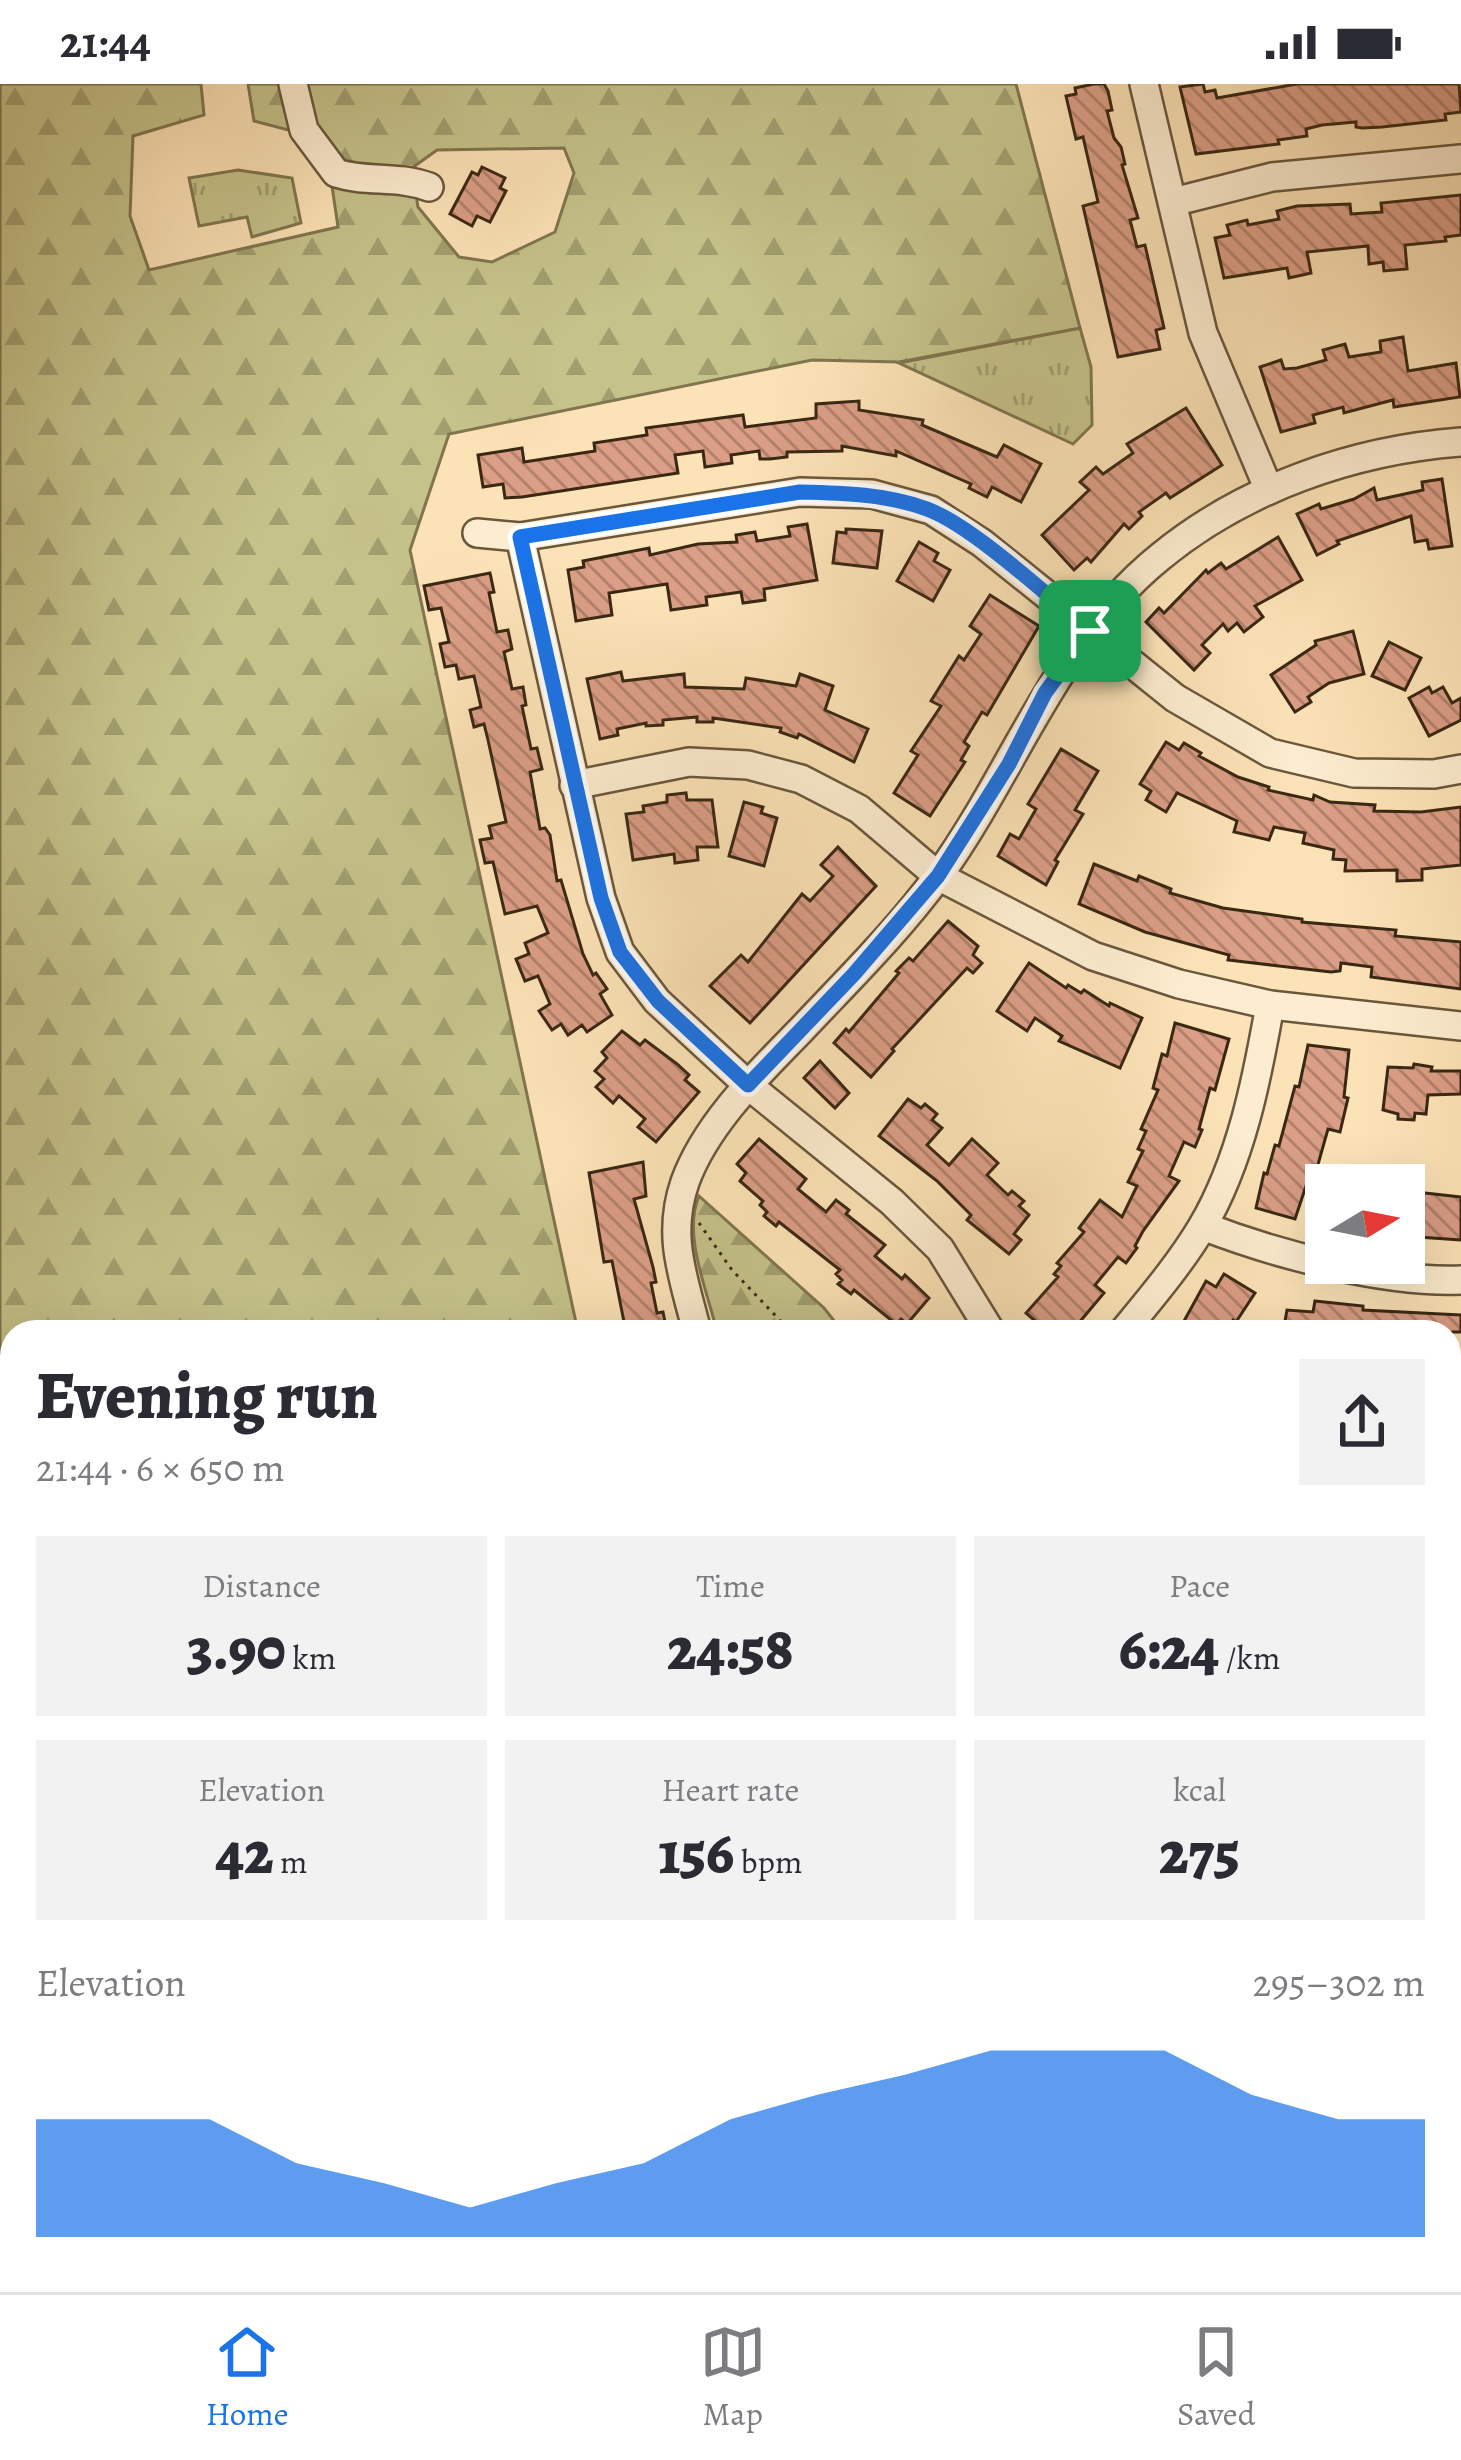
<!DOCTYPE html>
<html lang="en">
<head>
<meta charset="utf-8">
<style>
	:root { --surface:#fff; --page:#f2f2f3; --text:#2b2b33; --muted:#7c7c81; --line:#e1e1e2; --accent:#1a73e8 }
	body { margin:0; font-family:Alegreya,serif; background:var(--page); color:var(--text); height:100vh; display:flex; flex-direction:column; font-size:45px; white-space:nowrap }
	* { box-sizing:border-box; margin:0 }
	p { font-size:39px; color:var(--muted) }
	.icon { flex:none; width:66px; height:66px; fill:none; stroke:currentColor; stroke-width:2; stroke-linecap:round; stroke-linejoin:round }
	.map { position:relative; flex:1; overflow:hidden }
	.drawer { position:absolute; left:0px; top:1236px; width:1461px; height:972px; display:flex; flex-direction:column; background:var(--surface); border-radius:36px 36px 0 0; box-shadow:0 12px 48px #0002 }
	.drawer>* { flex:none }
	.needle { width:78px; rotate:80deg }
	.tools { position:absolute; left:1305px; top:1080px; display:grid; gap:24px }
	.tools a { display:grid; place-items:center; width:120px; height:120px; border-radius:0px; background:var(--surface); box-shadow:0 12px 48px #0002; font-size:60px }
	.pin { position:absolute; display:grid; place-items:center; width:102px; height:102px; color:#fff; margin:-51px; border-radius:24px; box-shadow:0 6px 18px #0006 }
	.round { display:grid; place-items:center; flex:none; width:126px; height:126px; border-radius:0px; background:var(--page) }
	.summary { display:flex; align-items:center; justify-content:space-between; height:204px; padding:0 36px }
	h1 { font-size:66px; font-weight:800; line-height:90px }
	.metrics { display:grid; grid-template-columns:repeat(3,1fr); gap:18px; height:204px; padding:12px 36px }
	.metrics div { display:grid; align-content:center; border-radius:0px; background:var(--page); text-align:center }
	.metrics b { font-size:60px; font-weight:800 }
	.metrics small { font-size:33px; font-weight:400 }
	.metrics p { font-size:33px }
	.chart { height:336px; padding:24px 36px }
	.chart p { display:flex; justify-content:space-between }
	.chart svg { width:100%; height:216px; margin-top:12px; fill:var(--accent); opacity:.7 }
	.status { display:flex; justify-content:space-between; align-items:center; height:84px; padding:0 60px; background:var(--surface); direction:ltr }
	.status svg { height:33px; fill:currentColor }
	.menu { display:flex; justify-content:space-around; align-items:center; height:168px; border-top:3px solid var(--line); background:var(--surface); font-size:33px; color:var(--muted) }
	.menu a { display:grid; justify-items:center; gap:6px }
	.menu .active { color:var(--accent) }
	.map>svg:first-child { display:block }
	.grass { fill:url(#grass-tufts); stroke:#80754e; stroke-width:3 }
	.forest { fill:url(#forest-firs); stroke:#80754e; stroke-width:3; fill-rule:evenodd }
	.park { fill:url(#park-dots); stroke:#80754e; stroke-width:3 }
	.building { fill:url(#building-back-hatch); stroke:#3a2813; stroke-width:3 }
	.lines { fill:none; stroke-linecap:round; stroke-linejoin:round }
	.minor-casing { stroke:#6a573c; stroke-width:32 }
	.path { stroke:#3a2813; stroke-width:3; stroke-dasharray:3 6; stroke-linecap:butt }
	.minor { stroke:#fdedd0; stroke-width:27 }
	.route-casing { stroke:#fff; stroke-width:24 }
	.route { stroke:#1a73e8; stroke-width:15 }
</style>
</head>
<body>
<div class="status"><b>21:44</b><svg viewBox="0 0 49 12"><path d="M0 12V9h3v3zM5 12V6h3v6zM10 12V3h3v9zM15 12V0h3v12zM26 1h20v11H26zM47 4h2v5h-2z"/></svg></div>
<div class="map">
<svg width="1461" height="2208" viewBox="0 0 1461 2208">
	<defs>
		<pattern id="grass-tufts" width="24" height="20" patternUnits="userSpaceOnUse" patternTransform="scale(3)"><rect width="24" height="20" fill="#c5c28a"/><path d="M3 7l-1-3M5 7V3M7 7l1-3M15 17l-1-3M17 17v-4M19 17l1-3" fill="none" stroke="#a19e70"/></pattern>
		<pattern id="forest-firs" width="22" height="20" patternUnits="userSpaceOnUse" patternTransform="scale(3)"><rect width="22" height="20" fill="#c5c28a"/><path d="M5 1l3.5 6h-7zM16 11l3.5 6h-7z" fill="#a19e70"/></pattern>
		<pattern id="park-dots" width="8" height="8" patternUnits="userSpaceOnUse" patternTransform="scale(3)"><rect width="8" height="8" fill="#c5c28a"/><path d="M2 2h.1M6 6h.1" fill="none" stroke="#a19e70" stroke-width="1.8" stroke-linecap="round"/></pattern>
		<pattern id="building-back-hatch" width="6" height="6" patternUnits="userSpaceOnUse" patternTransform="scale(3)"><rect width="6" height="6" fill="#db9e86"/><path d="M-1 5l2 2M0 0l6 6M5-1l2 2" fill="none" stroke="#b3816c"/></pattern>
	</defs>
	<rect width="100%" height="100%" fill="#fce3b7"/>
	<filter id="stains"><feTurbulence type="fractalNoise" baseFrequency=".00167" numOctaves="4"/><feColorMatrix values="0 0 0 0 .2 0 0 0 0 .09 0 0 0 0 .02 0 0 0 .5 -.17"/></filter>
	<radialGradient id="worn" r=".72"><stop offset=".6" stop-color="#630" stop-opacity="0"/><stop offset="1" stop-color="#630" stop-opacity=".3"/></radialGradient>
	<g class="grass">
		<polygon points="238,86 292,94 301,139 252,153 247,133 199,142 189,94"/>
		<polygon points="1080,244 1091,283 1092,341 1073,360 899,279"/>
		<polygon points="0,1352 12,1362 12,1680 0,1656"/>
		<polygon points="0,1891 12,1891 12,2196 84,2196 84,2208 0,2208"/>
		<polygon points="257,2196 786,2196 788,2208 265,2208"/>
	</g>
	<g class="forest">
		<path d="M0 0H201L204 31 133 52 130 132 149 186 338 143 331 95 300 49 254 37 248 0H1016L1080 244 899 278 812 276 449 350 410 466 578 1248H12V1362L0 1352ZM564 64 574 89 555 148 492 178 459 173 418 123 412 84 437 66Z"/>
		<path d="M699 1112 824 1224 843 1248H717C708 1208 682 1151 699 1112Z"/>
		<path d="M0 1656C23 1686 7 1727 3 1762L12 1773V1891H0Z"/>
		<polygon points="84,2196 257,2196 265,2208 84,2208"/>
	</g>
	<polygon class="park" points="1449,1455 1461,1456 1461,1616 1449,1621"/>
	<g class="building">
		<polygon points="1094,0 1104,0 1108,7 1112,26 1107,27 1114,54 1121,63 1125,80 1122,81 1138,134 1130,136 1137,163 1145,161 1164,244 1156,246 1160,265 1118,273 1083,122 1098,118 1083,53 1076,55 1066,12 1076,10 1075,4"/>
		<polygon points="1203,0 1205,8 1215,6 1217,14 1297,0 1459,0 1461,28 1445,30 1446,36 1382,43 1362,44 1356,43 1356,38 1322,41 1306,45 1307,52 1278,56 1279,60 1196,70 1180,3"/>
		<polygon points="482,83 505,94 500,104 506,107 490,138 477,132 472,142 450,130 472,88 478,91"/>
		<polygon points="1461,111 1461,151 1445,153 1446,157 1405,161 1407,185 1384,187 1383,178 1369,180 1368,162 1307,168 1311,189 1289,194 1287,184 1224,194 1215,154 1230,151 1227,141 1247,136 1248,141 1279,135 1277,127 1297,122 1350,120 1351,130 1382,128 1381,119"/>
		<polygon points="1403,253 1408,287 1456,279 1460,313 1394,323 1393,316 1344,329 1343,323 1313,331 1315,339 1281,348 1260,283 1281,276 1284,285 1297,284 1326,276 1323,266 1345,260 1349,273 1381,268 1380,257"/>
		<polygon points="859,317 859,326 923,336 922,341 997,373 1004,361 1041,380 1021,418 992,403 987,413 969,404 971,400 896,367 896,372 842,362 842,367 787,368 787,373 770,375 760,375 759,367 731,371 732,379 705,383 703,367 675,371 678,389 522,413 505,414 503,400 483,403 478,371 522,364 524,378 595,367 594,359 647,351 646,344 743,331 745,343 816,334 816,320"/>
		<polygon points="1186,324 1222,381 1170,414 1166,409 1139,428 1142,432 1129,445 1124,440 1091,478 1087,474 1074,486 1042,451 1089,406 1080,398 1096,383 1103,390 1133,369 1127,360"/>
		<polygon points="1442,395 1452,462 1429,465 1427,456 1415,458 1411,432 1337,457 1339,460 1317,471 1297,430 1319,420 1321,425 1354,415 1374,404 1377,416 1423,406 1422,398"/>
		<polygon points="807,440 817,496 764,505 765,516 743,519 741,508 706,513 707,521 671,526 667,500 609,509 612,531 576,537 568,486 584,483 583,477 649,464 650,471 698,460 737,458 736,451 755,448 757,457 790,452 788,443"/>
		<polygon points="846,445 882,447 877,484 833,479 837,448 846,449"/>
		<polygon points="1278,453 1302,496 1255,522 1263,533 1244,548 1237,539 1228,547 1223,540 1202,561 1210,569 1194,586 1146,538 1159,524 1164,529 1206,486 1208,489 1221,479 1226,485"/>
		<polygon points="919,458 938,469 934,477 950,486 933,517 897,497"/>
		<polygon points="490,489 494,508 489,509 497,548 508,546 512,565 504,568 512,605 523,603 526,621 522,622 531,665 537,664 542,685 530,688 540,745 545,744 550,751 557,797 561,796 583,870 593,891 596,889 607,905 600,910 612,931 587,948 582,941 568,951 561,940 552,946 539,927 550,920 538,892 525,897 516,875 529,870 525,859 548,849 537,822 505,830 493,778 485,779 480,756 492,754 489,742 506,738 488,656 484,640 474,643 470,626 481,623 474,592 459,595 456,581 445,583 440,560 449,558 441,524 429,526 424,502"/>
		<polygon points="990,511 1039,542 987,631 982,628 964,658 969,662 961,676 965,678 930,732 894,709 918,671 911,667 941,622 931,617 959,572 964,576 981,550 970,542"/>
		<polygon points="1353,547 1364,590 1329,599 1308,613 1311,618 1295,628 1271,591 1316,561 1315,557"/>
		<polygon points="1389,558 1421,574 1405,606 1372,592"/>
		<polygon points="621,588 623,597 684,590 685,603 744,605 746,594 796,602 800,590 833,602 825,626 868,645 854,678 799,650 797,654 780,648 781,644 713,634 713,638 697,638 697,633 663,636 663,641 646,642 646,639 617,645 618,651 600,655 587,595"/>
		<polygon points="1429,603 1432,609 1443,603 1452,619 1461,614 1461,636 1429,652 1409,614"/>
		<polygon points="1166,658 1179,666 1184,659 1201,669 1199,672 1238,693 1269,703 1268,706 1313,716 1314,711 1330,718 1375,721 1374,727 1421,728 1461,723 1461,781 1422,785 1422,796 1397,797 1397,786 1345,787 1346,776 1333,775 1334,766 1303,759 1305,749 1274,743 1269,756 1234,748 1237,737 1177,709 1166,728 1146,716 1151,707 1140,700"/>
		<polygon points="1061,665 1098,687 1075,726 1083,730 1055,776 1058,778 1046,801 998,772 1010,750 1019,755 1036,725 1028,720"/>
		<polygon points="686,709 687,716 712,716 718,763 697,763 698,776 675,779 674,770 633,776 626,730 644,728 643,722 667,718 667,711"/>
		<polygon points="744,718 763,723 761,729 777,734 764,782 729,772"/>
		<polygon points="838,763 876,802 750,939 710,902 741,871 748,878 802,810 810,817 833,792 821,781"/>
		<polygon points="1094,780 1137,797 1139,792 1171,805 1170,809 1223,824 1302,835 1302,838 1396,846 1395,852 1461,858 1461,905 1371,893 1372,883 1341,879 1340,887 1331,888 1228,876 1229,871 1145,848 1079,820"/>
		<polygon points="948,837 978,862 973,871 982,879 973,889 967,884 892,965 894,967 871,993 834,959 846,945 849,948 899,889 896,887 909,874 913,877"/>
		<polygon points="1029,879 1066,904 1068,901 1081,909 1084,906 1109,922 1110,919 1142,934 1120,984 1059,957 1062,952 1035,934 1027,947 997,927"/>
		<polygon points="1175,939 1229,955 1215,1006 1210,1004 1199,1045 1202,1046 1195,1063 1184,1058 1169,1092 1179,1097 1143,1147 1135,1162 1137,1164 1126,1179 1118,1173 1095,1201 1104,1209 1072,1247 1064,1240 1057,1248 1048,1248 1026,1229 1058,1193 1054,1190 1061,1182 1057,1179 1084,1148 1079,1144 1100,1116 1122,1133 1137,1102 1128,1098 1143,1067 1138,1065 1146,1047 1141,1045 1158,1006 1153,1004 1162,970 1167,972"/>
		<polygon points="622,947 640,961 645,956 677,980 689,991 685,996 699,1008 656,1058 638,1043 645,1035 619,1012 613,1019 596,1003 604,995 595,987 607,974 602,968"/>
		<polygon points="1308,961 1349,966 1344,1013 1348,1014 1340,1048 1328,1045 1315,1091 1310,1090 1295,1135 1256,1124 1264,1089 1267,1090 1275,1061 1279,1062 1295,1002 1299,1003"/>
		<polygon points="820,977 849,1009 835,1024 804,994"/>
		<polygon points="1414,980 1432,983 1431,987 1461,987 1461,1010 1428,1011 1426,1030 1415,1029 1414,1036 1398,1035 1398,1030 1383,1026 1388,983 1413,984"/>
		<polygon points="908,1015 921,1024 925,1020 937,1030 932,1036 942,1044 927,1061 949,1081 972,1055 998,1079 987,1091 1008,1111 1012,1107 1024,1117 1019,1122 1029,1131 1014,1150 1021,1156 1009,1170 967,1136 971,1131 937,1097 879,1052"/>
		<polygon points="759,1055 806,1095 798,1105 826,1128 836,1116 849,1126 846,1130 885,1161 875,1172 902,1195 905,1191 929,1214 907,1240 901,1235 896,1240 854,1206 851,1210 838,1200 842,1196 836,1190 840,1186 779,1138 776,1142 764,1132 767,1128 760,1121 763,1117 740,1097 746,1089 737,1080"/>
		<polygon points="643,1078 646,1112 634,1115 653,1183 656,1198 651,1199 657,1229 663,1228 667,1248 626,1248 612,1177 604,1178 589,1089"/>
		<polygon points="1407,1107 1461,1113 1461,1156 1404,1152"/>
		<polygon points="1224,1190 1255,1209 1236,1238 1233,1236 1225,1248 1178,1248 1206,1197 1216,1203"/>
		<polygon points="1315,1217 1363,1222 1363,1226 1461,1231 1461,1248 1283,1248 1287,1226 1313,1228"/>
	</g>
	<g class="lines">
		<g class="minor-casing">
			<g id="minor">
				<path d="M293 0 304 46 336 89C367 99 397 91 429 103"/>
				<polyline points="1144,0 1203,249 1269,406"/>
				<polyline points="1173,118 1272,93 1461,75"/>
				<polyline points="477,449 520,453 800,408 872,410 931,426 982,459 1175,614 1270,669 1354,689 1434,690 1461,685"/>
				<polyline points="520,453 601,814 620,868 657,917 748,1001 892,1118 940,1165 991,1248"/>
				<polyline points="574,701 689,678 748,681 801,695 859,725 938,792 1093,872 1179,900 1270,921 1461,942"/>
				<path d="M1203 1142C1275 1170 1383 1199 1461 1196"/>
				<path d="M697 1248C684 1194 666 1153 685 1098 706 1040 758 990 800 947 847 897 898 847 939 791 1015 686 1056 557 1160 473 1244 404 1354 366 1461 358"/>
				<path d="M1123 1248C1150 1215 1180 1180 1202 1143 1241 1077 1257 995 1270 921"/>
				<polyline points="1449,1439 1461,1440"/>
				<polyline points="1449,1629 1461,1625"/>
				<polyline points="1449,1948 1461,1959"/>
				<polyline points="912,2196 915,2208"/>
				<polyline points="1280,2196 1293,2208"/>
			</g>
		</g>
		<g class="path">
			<polyline points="699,1139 732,1186 791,1248"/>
			<polyline points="1449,1482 1461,1474"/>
			<polyline points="1449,2175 1461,2197"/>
		</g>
		<use href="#minor" class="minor"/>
	</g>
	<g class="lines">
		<g class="route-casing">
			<path id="route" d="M800 408C844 409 886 410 927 425 973 442 1050 514 1090 547L1045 609 1009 680 938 792 854 890 748 1001 658 917 620 868 601 814 520 453Z"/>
		</g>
		<use href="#route" class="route"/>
	</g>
	<rect width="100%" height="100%" filter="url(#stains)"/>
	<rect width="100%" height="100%" fill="url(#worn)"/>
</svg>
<div class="tools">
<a><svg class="needle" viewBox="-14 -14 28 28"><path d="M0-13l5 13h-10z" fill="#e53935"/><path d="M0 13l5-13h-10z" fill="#7c7c81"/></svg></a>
</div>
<div class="pin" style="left:1090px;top:547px;background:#1e9e55"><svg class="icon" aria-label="arrive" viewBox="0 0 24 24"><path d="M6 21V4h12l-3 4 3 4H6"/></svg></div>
<section class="drawer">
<div class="summary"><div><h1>Evening run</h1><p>21:44 · 6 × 650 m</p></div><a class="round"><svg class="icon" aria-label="share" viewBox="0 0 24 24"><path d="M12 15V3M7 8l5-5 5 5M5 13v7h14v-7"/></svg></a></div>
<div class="metrics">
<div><p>Distance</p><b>3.90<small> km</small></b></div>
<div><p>Time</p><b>24:58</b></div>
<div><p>Pace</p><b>6:24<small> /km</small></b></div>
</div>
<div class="metrics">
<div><p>Elevation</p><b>42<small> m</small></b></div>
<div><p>Heart rate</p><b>156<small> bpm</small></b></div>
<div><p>kcal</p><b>275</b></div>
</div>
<div class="chart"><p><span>Elevation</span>295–302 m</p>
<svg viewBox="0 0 160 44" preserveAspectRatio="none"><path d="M0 44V20L10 20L20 20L30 29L40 33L50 38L60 33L70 29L80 20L90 15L100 11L110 6L120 6L130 6L140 15L150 20L160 20V44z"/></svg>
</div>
</section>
</div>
<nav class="menu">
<a class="active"><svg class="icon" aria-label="home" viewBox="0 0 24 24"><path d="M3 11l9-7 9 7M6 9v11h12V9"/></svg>Home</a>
<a><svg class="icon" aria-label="map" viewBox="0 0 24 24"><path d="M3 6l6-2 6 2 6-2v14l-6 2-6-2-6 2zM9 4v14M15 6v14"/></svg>Map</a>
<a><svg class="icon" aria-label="saved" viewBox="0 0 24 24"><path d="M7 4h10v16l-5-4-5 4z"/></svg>Saved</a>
</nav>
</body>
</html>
